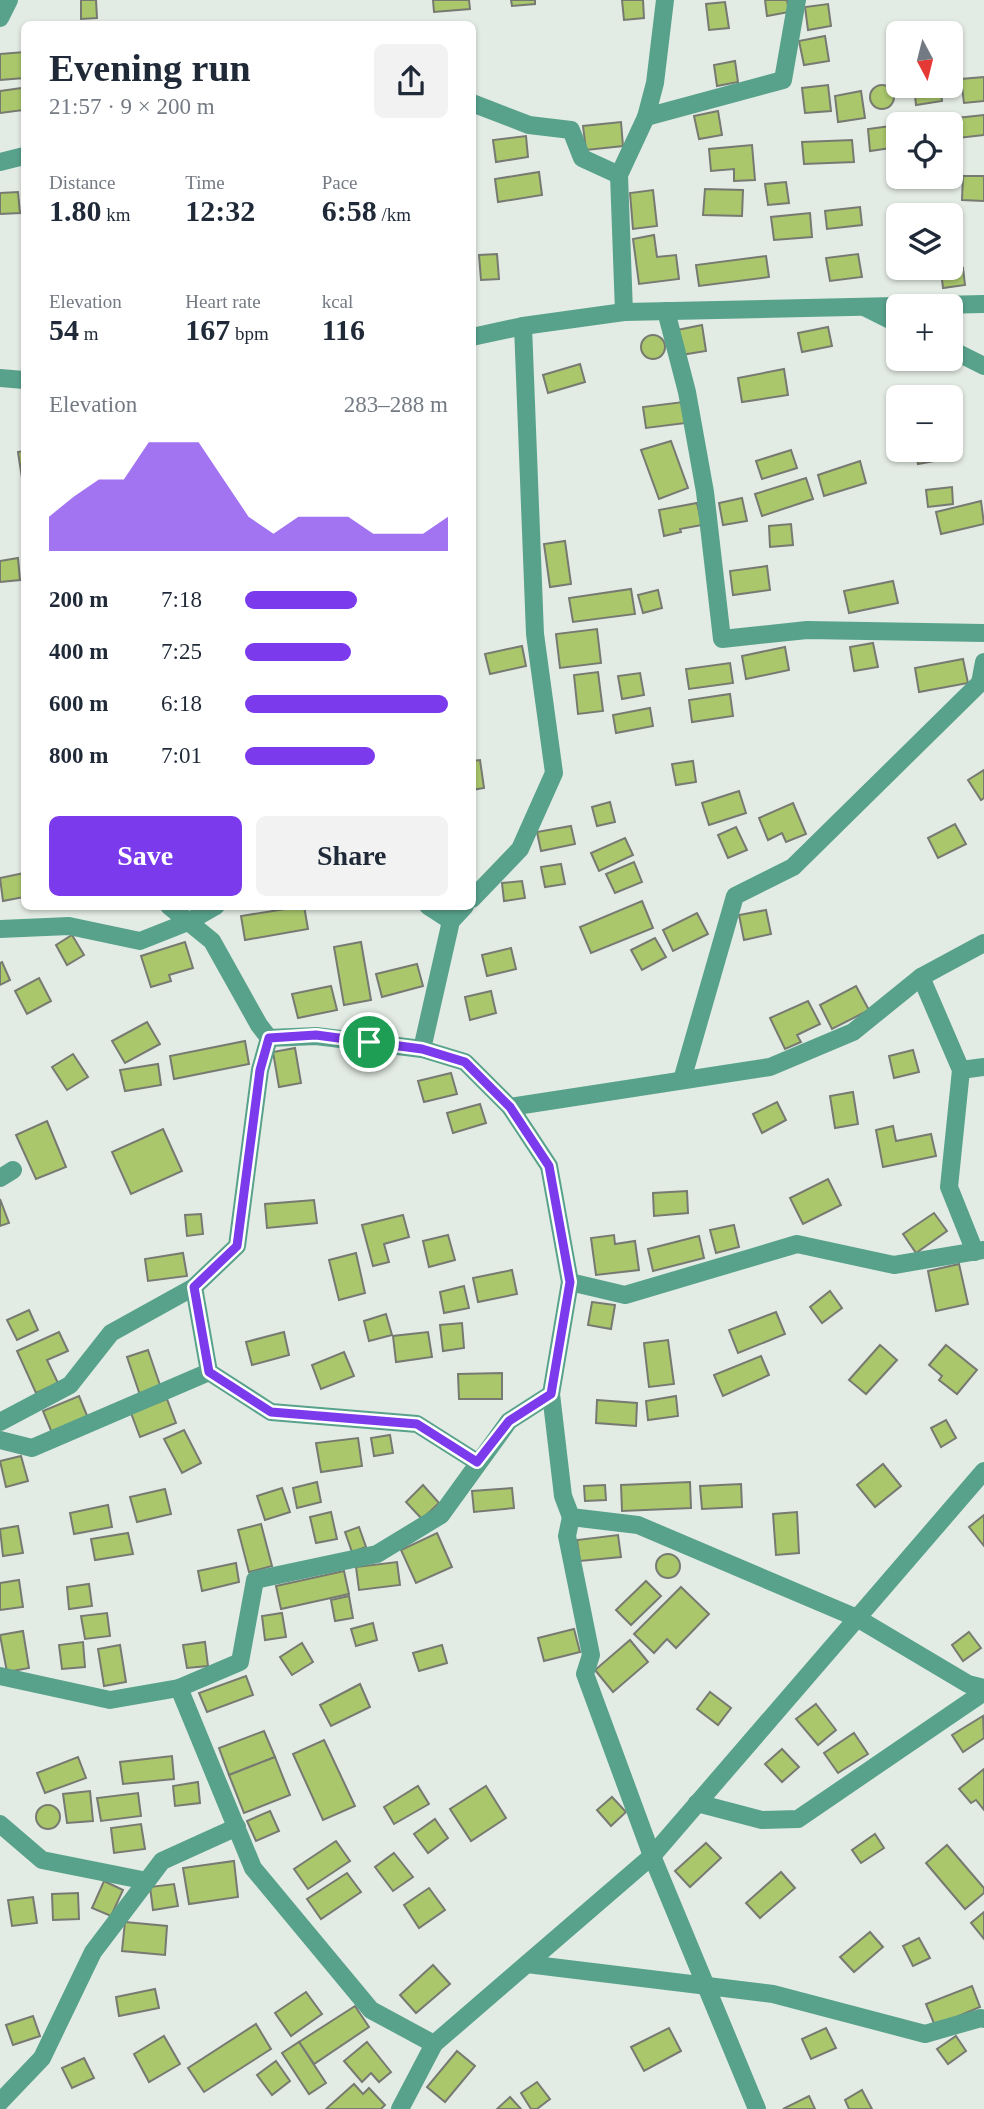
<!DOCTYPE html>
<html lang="en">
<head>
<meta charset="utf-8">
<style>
	:root { --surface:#fff; --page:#f2f2f3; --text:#1f2937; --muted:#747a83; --accent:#7c3aed }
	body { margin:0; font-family:Georgia,serif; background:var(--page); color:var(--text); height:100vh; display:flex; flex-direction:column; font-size:26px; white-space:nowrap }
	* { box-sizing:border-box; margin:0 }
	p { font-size:23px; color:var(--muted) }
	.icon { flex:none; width:38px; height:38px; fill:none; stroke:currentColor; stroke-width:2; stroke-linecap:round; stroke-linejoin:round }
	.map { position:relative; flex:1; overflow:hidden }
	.details { position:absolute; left:21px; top:21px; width:455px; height:889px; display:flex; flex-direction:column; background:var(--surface); border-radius:10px; box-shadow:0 2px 5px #0004 }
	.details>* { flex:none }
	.needle { width:46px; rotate:173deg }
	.controls { position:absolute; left:886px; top:21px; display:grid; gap:14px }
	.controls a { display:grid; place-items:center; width:77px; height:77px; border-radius:10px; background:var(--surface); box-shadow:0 2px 5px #0004; font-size:35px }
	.pin { position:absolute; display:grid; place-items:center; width:60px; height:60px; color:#fff; margin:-30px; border:4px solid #fff; border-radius:50%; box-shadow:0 2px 7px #0007 }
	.round { display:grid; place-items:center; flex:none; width:74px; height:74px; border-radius:10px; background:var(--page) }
	.overview { display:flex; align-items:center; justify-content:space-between; height:119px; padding:0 28px }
	h1 { font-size:38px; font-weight:700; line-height:52px }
	.metrics { display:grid; grid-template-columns:repeat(3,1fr); gap:10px; height:119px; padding:7px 28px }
	.metrics div { display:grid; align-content:center }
	.metrics b { font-size:30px; font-weight:700 }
	.metrics small { font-size:19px; font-weight:400 }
	.metrics p { font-size:19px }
	.chart { height:196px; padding:14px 28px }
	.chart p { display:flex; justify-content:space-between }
	.chart svg { width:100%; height:126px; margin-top:7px; fill:var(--accent); opacity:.7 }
	.action { display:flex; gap:14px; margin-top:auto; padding:14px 28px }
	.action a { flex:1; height:80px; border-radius:10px; background:var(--accent); color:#fff; font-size:28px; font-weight:700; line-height:80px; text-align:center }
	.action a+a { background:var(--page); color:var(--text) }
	ul { padding:0 28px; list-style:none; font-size:23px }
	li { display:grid; grid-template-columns:112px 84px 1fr; align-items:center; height:52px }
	li i { height:18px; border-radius:9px; background:var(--accent) }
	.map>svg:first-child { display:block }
	.building { fill:#aac76c; stroke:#777a71; stroke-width:2 }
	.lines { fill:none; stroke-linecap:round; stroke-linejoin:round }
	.minor { stroke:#58a28c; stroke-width:18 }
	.route-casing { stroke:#fff; stroke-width:14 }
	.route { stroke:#7c3aed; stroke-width:9 }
</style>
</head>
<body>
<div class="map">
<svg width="984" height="2109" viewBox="0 0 984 2109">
	<rect width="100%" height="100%" fill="#e3ece4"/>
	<g class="building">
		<polygon points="81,0 96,0 97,18 81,19"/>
		<polygon points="433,0 469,0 470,9 434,12"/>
		<polygon points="511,0 535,0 535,4 512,6"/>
		<polygon points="622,0 643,0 644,18 624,20"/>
		<polygon points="765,0 787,0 789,12 767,16"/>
		<polygon points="725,2 729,28 709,30 706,4"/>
		<polygon points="828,4 831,26 808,30 805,7"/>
		<polygon points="825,36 829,61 804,65 799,41"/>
		<polygon points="24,52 24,78 0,80 0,54"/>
		<polygon points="735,61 738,82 717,86 714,65"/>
		<polygon points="984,77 984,101 964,103 961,79"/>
		<polygon points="828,85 831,111 805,113 802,88"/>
		<circle cx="882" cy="97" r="12"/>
		<polygon points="914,86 940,86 942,101 916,105"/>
		<polygon points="22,88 24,110 0,113 0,91"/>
		<polygon points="861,91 865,118 838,122 835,96"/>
		<polygon points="718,111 722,135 699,139 694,116"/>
		<polygon points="984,115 984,135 958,138 957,118"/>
		<polygon points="621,122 623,146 586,150 583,126"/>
		<polygon points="898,125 898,147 870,151 868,129"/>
		<polygon points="526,136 528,157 496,162 493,140"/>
		<polygon points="852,140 854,162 804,164 802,142"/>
		<polygon points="752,145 755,180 734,181 734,169 711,171 709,149"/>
		<polygon points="539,172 542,195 498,202 495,179"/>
		<polygon points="963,176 984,176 984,201 962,200"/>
		<polygon points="786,182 789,203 768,205 765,184"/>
		<polygon points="705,189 743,190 742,216 703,215"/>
		<polygon points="653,190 657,226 633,229 630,193"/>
		<polygon points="18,192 20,213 0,214 0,193"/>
		<polygon points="860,207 862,225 827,229 825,211"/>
		<polygon points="810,213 812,237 774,240 771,217"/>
		<polygon points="654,235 657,257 676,255 679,279 639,284 633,239"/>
		<polygon points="497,254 499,279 481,280 479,255"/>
		<polygon points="858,254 862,277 830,281 826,258"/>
		<polygon points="766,256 769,277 699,286 696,265"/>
		<polygon points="963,268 965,285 943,288 941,271"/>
		<polygon points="702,325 706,351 681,355 677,330"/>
		<polygon points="828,327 832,346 802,352 798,333"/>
		<circle cx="653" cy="347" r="12"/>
		<polygon points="580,364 585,382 548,393 543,375"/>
		<polygon points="784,369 788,395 742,402 738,378"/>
		<polygon points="683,402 686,423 646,428 643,407"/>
		<polygon points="671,441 688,488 659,499 641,450"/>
		<polygon points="791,450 797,468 762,479 756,461"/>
		<polygon points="916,450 939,450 940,460 918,464"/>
		<polygon points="24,451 24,478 22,478 18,452"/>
		<polygon points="860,461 866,483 824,496 818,475"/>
		<polygon points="806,478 813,499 762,516 755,494"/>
		<polygon points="952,487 953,504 928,507 926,490"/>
		<polygon points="742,498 747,521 723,525 719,503"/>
		<polygon points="981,501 984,524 941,534 936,512"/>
		<polygon points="697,503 702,525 680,529 681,532 664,536 659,510"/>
		<polygon points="791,524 793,545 770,547 769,526"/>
		<polygon points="565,541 571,584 550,587 544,544"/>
		<polygon points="18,558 20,580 0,582 0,561"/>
		<polygon points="767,566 770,590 733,595 730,571"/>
		<polygon points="893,581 898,603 849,613 844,591"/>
		<polygon points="631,589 635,614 573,622 569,598"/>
		<polygon points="658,590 662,608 643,613 638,595"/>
		<polygon points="597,629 601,663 560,668 556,634"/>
		<polygon points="873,643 878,667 854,671 850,647"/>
		<polygon points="522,646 526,666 490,674 485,654"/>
		<polygon points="785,647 789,670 746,679 742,656"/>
		<polygon points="963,659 968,683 919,692 915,668"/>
		<polygon points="730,663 733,683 689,689 686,669"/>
		<polygon points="598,672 603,711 578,714 574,675"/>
		<polygon points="640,673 644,695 622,699 618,676"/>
		<polygon points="730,694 733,716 692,722 689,700"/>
		<polygon points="650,708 653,726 616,733 613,715"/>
		<polygon points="480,760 484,788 472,790 472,761"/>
		<polygon points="693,761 696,782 676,785 672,764"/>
		<polygon points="984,770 984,798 981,800 968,780"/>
		<polygon points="739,791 746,813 709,825 702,803"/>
		<polygon points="610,802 615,822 597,826 592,807"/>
		<polygon points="793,803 806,834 786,842 782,833 768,840 759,818"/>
		<polygon points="955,824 966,844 938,858 928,838"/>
		<polygon points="571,826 575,844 541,851 537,832"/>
		<polygon points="736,827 747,850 728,858 718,835"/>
		<polygon points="625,838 633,855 599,871 591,853"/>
		<polygon points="634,862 642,882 615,893 606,874"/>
		<polygon points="561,864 565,884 545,887 541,867"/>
		<polygon points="24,873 24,897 3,901 0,878"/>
		<polygon points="522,881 525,898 504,901 502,883"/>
		<polygon points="642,901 653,928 591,953 580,927"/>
		<polygon points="304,906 308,929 245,940 241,916"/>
		<polygon points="766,910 771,934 744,940 739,915"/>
		<polygon points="697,913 708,934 673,951 663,930"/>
		<polygon points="72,935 84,955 67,965 56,945"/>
		<polygon points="655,938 666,957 642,970 631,950"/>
		<polygon points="185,942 193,968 169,975 171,981 151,987 141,956"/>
		<polygon points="361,942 371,1000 344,1005 334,947"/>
		<polygon points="511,948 516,969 487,976 482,955"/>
		<polygon points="2,962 10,980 0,985 0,963"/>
		<polygon points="417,964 423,986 382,997 376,974"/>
		<polygon points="39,978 51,1001 27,1014 15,991"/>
		<polygon points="331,986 337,1010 298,1018 292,994"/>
		<polygon points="856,986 869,1010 832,1029 820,1005"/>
		<polygon points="491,991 496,1013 470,1020 465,997"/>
		<polygon points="808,1001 820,1024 797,1035 801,1042 785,1049 770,1018"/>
		<polygon points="147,1022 160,1044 125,1063 112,1041"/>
		<polygon points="245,1041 249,1064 174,1079 170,1056"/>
		<polygon points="295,1048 301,1083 279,1087 273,1052"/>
		<polygon points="913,1050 919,1072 894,1078 889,1056"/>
		<polygon points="73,1054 88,1077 67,1090 52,1067"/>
		<polygon points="158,1064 161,1085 125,1091 120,1070"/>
		<polygon points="451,1073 457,1094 424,1102 418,1081"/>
		<polygon points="853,1092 858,1124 835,1128 830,1096"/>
		<polygon points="777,1102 786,1120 762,1133 753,1114"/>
		<polygon points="480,1104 486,1123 453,1133 447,1113"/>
		<polygon points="47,1121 66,1167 36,1179 16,1135"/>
		<polygon points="893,1126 896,1141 931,1134 936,1156 883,1167 876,1130"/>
		<polygon points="163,1129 182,1171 131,1194 112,1152"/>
		<polygon points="828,1179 841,1205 803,1224 790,1198"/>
		<polygon points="687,1191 688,1213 654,1216 653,1193"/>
		<polygon points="0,1199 9,1223 0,1226"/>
		<polygon points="314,1200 317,1223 267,1228 265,1204"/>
		<polygon points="934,1213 947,1231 916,1253 903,1234"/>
		<polygon points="201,1214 203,1234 187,1236 185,1215"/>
		<polygon points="403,1215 409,1237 384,1244 389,1262 373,1266 362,1225"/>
		<polygon points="734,1225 739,1247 716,1253 710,1230"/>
		<polygon points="448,1235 455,1260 429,1267 423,1241"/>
		<polygon points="614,1235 615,1244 635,1241 639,1270 596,1275 591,1238"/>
		<polygon points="699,1236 704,1258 653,1271 648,1249"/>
		<polygon points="183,1253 187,1276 148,1281 145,1259"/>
		<polygon points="356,1253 365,1293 339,1300 329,1260"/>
		<polygon points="959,1264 968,1304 936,1311 928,1271"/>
		<polygon points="512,1270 517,1294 478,1302 473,1278"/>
		<polygon points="464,1286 469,1308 444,1313 440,1292"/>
		<polygon points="830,1291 842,1308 822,1323 810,1307"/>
		<polygon points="592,1302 615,1305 611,1329 588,1325"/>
		<polygon points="29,1310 38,1330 17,1340 7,1320"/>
		<polygon points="776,1312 785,1334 738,1353 729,1330"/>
		<polygon points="386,1314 392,1335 369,1341 364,1321"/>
		<polygon points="462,1323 464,1348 443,1351 440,1325"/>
		<polygon points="59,1332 68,1351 47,1360 58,1383 36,1393 17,1351"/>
		<polygon points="284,1332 289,1355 252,1365 246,1342"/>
		<polygon points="428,1332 432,1357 396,1362 393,1336"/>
		<polygon points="668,1340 674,1384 649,1387 644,1343"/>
		<polygon points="880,1345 897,1360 866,1394 849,1380"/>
		<polygon points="946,1345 977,1370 957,1394 939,1380 942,1376 929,1365"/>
		<polygon points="148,1350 161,1388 140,1395 127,1357"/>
		<polygon points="344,1352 354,1376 321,1389 312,1365"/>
		<polygon points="761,1356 769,1375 723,1396 714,1375"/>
		<polygon points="502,1373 502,1399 459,1399 458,1374"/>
		<polygon points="79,1396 88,1418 52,1433 43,1411"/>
		<polygon points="676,1396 678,1416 648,1420 646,1401"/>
		<polygon points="167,1399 176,1423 140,1437 131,1413"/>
		<polygon points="597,1400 637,1403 636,1426 596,1423"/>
		<polygon points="946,1420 956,1438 941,1447 931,1428"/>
		<polygon points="184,1430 201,1463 182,1473 164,1439"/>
		<polygon points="390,1435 393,1453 374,1456 371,1438"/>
		<polygon points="358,1438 362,1466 321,1472 316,1443"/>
		<polygon points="21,1456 28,1481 6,1487 0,1461"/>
		<polygon points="883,1464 901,1486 875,1507 857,1485"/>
		<polygon points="317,1482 321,1502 297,1508 293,1488"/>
		<polygon points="690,1482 691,1508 622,1511 621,1485"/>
		<polygon points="741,1484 742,1507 702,1509 700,1486"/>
		<polygon points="423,1485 439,1503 422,1519 406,1502"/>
		<polygon points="605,1485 606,1500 585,1501 584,1486"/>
		<polygon points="282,1488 290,1512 265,1520 257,1496"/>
		<polygon points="512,1488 514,1508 474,1512 472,1491"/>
		<polygon points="165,1489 171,1514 137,1522 130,1497"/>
		<polygon points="108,1505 112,1527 74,1534 70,1513"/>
		<polygon points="331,1512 337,1539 316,1543 310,1517"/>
		<polygon points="797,1512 799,1553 776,1555 773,1514"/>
		<polygon points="984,1515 984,1546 969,1527"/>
		<polygon points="261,1524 272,1566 249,1572 238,1530"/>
		<polygon points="18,1526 23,1553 3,1556 0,1529"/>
		<polygon points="359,1527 366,1547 352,1552 345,1532"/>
		<polygon points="128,1533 133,1554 95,1560 91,1539"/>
		<polygon points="437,1533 452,1567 416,1583 401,1550"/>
		<polygon points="618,1535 621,1557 580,1561 577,1540"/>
		<circle cx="668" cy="1566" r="12"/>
		<polygon points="397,1562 400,1585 359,1590 356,1567"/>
		<polygon points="236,1563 239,1582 202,1591 198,1571"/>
		<polygon points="344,1571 349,1594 281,1609 276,1586"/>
		<polygon points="19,1580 23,1607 0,1610 0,1583"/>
		<polygon points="646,1581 661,1596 631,1625 616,1610"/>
		<polygon points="89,1584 92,1606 69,1609 67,1587"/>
		<polygon points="681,1587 709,1614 676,1648 667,1639 654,1653 634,1634"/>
		<polygon points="349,1596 353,1618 335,1621 331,1600"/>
		<polygon points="107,1613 110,1636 85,1639 81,1616"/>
		<polygon points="282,1613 286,1637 265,1640 262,1616"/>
		<polygon points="373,1623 377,1640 356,1646 351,1629"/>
		<polygon points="574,1629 580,1652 544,1661 538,1638"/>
		<polygon points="23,1631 29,1668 7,1672 0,1635"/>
		<polygon points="969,1632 981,1648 963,1661 952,1645"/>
		<polygon points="630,1640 648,1662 613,1692 595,1670"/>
		<polygon points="83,1642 85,1667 62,1669 59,1645"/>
		<polygon points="205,1642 208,1666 187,1668 183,1645"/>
		<polygon points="302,1643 313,1662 292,1675 280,1657"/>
		<polygon points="120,1645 126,1682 104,1686 98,1649"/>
		<polygon points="442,1645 447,1663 419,1671 413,1653"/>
		<polygon points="246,1676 253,1695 207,1712 199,1693"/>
		<polygon points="360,1684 370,1707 331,1726 320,1705"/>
		<polygon points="710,1692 731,1708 718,1725 697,1709"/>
		<polygon points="816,1704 836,1730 818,1745 796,1719"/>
		<polygon points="983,1716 984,1738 963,1752 952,1735"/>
		<polygon points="264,1731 275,1757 229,1775 219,1748"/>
		<polygon points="854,1733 868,1754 838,1773 824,1753"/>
		<polygon points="324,1740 355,1806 323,1820 293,1754"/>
		<polygon points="782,1749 799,1767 782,1782 765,1764"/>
		<polygon points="172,1756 174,1779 123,1784 120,1762"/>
		<polygon points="78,1757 86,1778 45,1793 37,1773"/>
		<polygon points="275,1757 290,1795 244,1813 229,1775"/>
		<polygon points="984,1769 984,1810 976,1800 971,1803 959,1789"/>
		<polygon points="198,1782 200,1803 175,1806 173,1786"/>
		<polygon points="418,1786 429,1804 394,1824 384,1807"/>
		<polygon points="486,1786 506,1818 471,1841 450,1809"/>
		<polygon points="90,1791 93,1821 67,1823 63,1794"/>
		<polygon points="138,1793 141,1816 101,1821 97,1798"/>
		<polygon points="612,1797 626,1812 611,1826 597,1810"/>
		<circle cx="48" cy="1817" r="12"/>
		<polygon points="270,1811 279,1831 256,1841 247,1821"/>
		<polygon points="435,1819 448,1838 428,1853 414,1834"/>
		<polygon points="141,1824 145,1849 114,1853 111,1828"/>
		<polygon points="875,1834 884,1848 861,1863 852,1850"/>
		<polygon points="336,1841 350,1861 308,1889 294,1869"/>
		<polygon points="706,1843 721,1858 690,1887 675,1871"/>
		<polygon points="947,1845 984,1888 984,1893 965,1909 926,1863"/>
		<polygon points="394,1853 413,1877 393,1891 375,1867"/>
		<polygon points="234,1861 238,1897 189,1904 183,1868"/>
		<polygon points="781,1872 795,1888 760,1918 746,1903"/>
		<polygon points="347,1873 361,1892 321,1919 307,1899"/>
		<polygon points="104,1881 123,1890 111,1916 92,1908"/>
		<polygon points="174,1884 178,1906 153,1910 150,1887"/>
		<polygon points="429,1888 445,1910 419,1928 404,1905"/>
		<polygon points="78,1893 79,1919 53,1920 52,1894"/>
		<polygon points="33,1897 37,1923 12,1926 8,1900"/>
		<polygon points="984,1912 984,1939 971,1923"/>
		<polygon points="125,1922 167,1926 165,1955 122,1951"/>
		<polygon points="870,1932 883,1947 854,1972 840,1957"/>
		<polygon points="919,1938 930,1958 913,1966 903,1946"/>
		<polygon points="433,1965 450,1984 416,2013 400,1995"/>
		<polygon points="972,1986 980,2007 935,2026 926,2004"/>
		<polygon points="155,1989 159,2008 119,2016 116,1997"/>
		<polygon points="306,1992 322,2014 291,2036 275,2013"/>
		<polygon points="355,2006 369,2027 314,2064 299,2042"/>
		<polygon points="33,2016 40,2036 13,2045 6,2025"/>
		<polygon points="256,2024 271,2049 204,2092 188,2068"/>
		<polygon points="669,2028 681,2051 644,2071 631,2047"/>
		<polygon points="826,2028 836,2048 811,2059 802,2039"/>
		<polygon points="164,2036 180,2064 149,2082 134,2054"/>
		<polygon points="956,2036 966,2051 948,2064 937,2049"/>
		<polygon points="299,2042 326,2083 309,2094 282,2053"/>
		<polygon points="367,2042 391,2072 379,2082 371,2073 362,2082 344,2061"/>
		<polygon points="457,2051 475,2066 445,2102 427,2087"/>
		<polygon points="84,2058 94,2078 72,2088 62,2068"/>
		<polygon points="276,2061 290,2081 272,2095 257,2075"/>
		<polygon points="537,2082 550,2099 537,2109 531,2109 521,2093"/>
		<polygon points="354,2084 363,2094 369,2088 385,2105 381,2109 326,2109"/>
		<polygon points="862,2090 872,2109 849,2109 845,2100"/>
		<polygon points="809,2096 815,2109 783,2109"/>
		<polygon points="510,2097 521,2109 497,2109"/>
	</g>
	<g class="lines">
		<g class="minor">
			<polyline points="0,18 9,0"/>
			<polyline points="472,103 529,125 571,130 582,158 619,175"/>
			<polyline points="646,117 783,80 797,0"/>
			<polyline points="0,162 24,156"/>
			<polyline points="866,308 898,324"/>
			<polyline points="666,311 687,392 705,492 722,639 807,630 984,633"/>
			<polyline points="624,312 619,175 646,117 655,83 665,0"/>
			<polyline points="472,337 523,326 624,312 984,304"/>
			<polyline points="950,349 984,366"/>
			<polyline points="0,378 24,380"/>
			<polyline points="472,899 520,849 554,773 535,634 523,326"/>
			<polyline points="169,906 212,941 259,1025 269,1038 316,1036 422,1049 465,1062 510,1107 549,1166 570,1282 551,1394 563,1496 571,1517 638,1525 857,1618 968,1684 984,1688"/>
			<polyline points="428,906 451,921"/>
			<polyline points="0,929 69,926 140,941 188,922 216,906"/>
			<polyline points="921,977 961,1070 949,1187 975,1252"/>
			<polyline points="422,1049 451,921 465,906"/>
			<polyline points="961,1070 984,1067"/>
			<polyline points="682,1080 735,896 793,867 980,683 984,662"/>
			<polyline points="510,1107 770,1067 853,1032 921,977 984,943"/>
			<polyline points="0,1178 13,1170"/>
			<polyline points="570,1282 625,1295 797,1244 894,1265 984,1250"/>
			<polyline points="209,1372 271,1412 417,1424 477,1462"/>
			<polyline points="0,1422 70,1385 111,1333 194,1287 237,1246 260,1070 269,1038"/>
			<polyline points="0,1440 32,1448 209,1372 194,1287"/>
			<polyline points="571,1517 567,1536 591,1655 585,1674 652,1856 757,2109"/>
			<polyline points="0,1676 110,1700 179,1688 240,1662 255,1580 377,1554 441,1515 509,1421 551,1394"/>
			<polyline points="179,1688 253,1868 371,2010 434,2044"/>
			<polyline points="697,1803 762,1820 798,1819 984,1692"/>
			<polyline points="0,1824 42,1860 147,1881"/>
			<polyline points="527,1964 773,1994 925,2034 981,2018 984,2019"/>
			<polyline points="0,2102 42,2058 93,1952 162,1861 237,1827"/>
			<polyline points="400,2109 434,2044 652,1856 984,1471"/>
		</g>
	</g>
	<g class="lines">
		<g class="route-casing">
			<polygon id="route" points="316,1035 422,1049 465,1062 510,1107 549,1166 570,1282 551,1394 509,1421 477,1462 417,1424 271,1412 209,1372 194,1287 237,1246 260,1070 269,1038"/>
		</g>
		<use href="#route" class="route"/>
	</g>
</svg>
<div class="controls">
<a><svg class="needle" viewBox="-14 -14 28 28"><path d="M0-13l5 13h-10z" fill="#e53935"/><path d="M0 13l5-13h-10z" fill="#747a83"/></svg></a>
<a><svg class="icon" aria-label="locate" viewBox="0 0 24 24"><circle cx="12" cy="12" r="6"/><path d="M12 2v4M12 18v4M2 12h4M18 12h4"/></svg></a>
<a><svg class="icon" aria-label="layers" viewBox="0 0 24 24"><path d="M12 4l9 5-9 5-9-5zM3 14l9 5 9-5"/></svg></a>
<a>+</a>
<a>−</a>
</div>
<div class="pin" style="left:369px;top:1042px;background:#1e9e55"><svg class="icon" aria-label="arrive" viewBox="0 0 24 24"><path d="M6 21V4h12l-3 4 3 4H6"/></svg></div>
<section class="details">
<div class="overview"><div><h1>Evening run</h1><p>21:57 · 9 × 200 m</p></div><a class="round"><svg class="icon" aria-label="share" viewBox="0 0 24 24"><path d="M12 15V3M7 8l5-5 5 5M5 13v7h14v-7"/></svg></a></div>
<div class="metrics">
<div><p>Distance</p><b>1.80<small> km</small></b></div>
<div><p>Time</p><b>12:32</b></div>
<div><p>Pace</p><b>6:58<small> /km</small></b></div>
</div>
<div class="metrics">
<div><p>Elevation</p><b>54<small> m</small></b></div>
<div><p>Heart rate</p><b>167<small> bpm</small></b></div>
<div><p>kcal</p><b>116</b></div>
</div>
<div class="chart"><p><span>Elevation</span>283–288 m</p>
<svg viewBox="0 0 160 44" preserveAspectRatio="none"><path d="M0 44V32L10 25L20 19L30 19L40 6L50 6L60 6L70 19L80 32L90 38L100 32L110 32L120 32L130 38L140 38L150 38L160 32V44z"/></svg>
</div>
<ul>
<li><b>200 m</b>7:18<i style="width:55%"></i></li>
<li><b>400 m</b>7:25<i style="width:52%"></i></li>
<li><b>600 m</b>6:18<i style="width:100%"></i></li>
<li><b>800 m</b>7:01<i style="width:64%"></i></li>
</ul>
<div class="action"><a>Save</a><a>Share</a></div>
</section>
</div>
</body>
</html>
